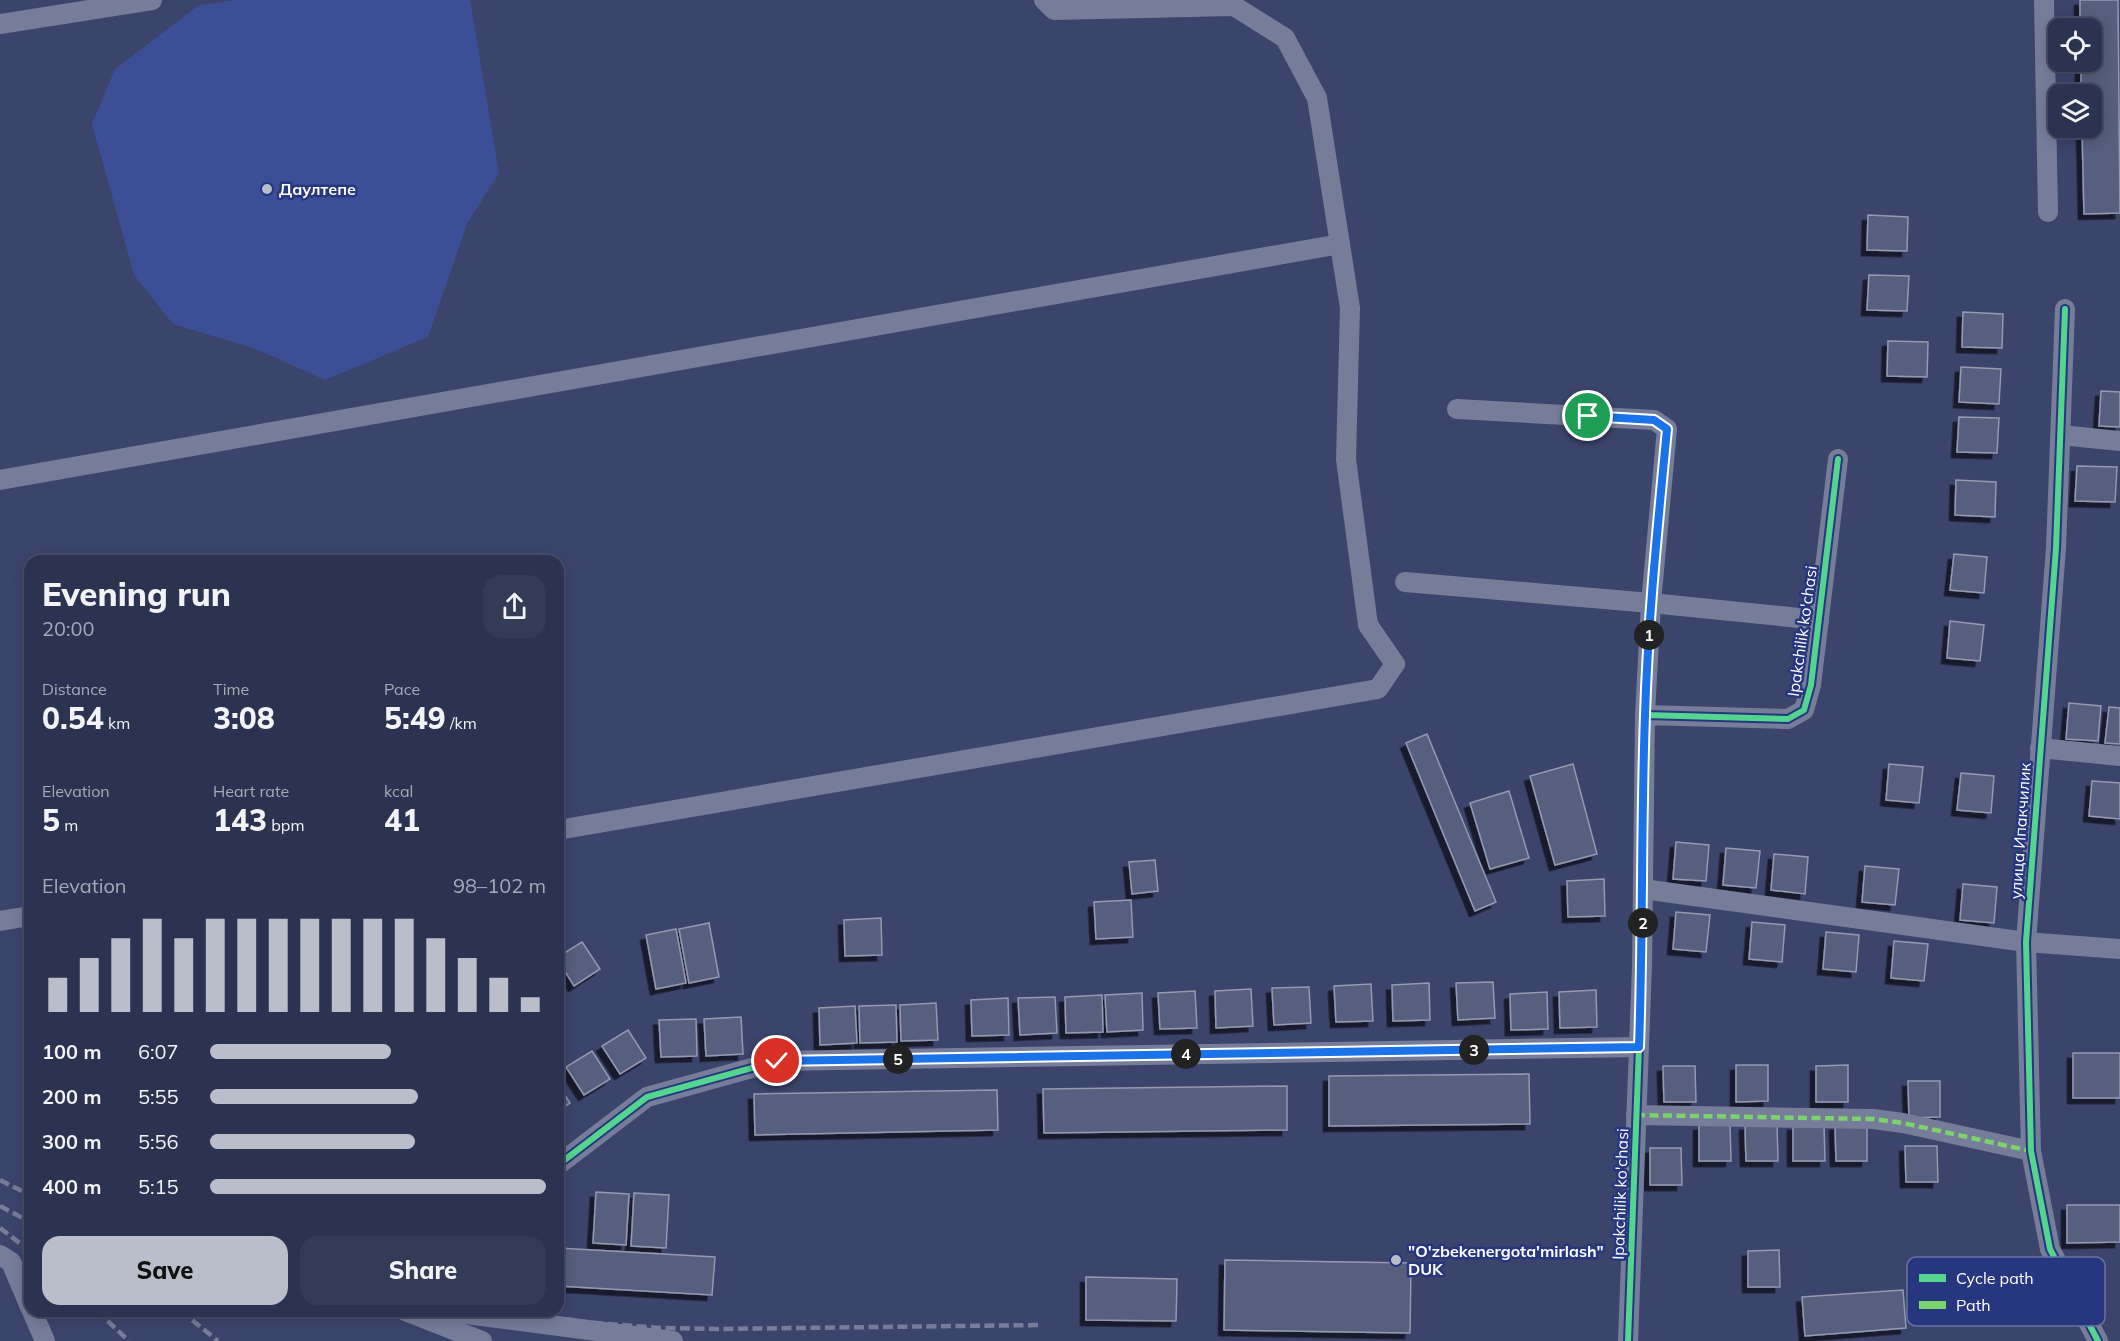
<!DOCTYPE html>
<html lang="en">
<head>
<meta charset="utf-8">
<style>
	:root { --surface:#2c3350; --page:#343b57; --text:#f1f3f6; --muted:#a6aab7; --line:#484e67; --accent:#babecb }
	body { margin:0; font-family:Mulish,sans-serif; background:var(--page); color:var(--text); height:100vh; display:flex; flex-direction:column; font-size:22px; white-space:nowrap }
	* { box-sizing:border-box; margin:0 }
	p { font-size:20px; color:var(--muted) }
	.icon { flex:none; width:33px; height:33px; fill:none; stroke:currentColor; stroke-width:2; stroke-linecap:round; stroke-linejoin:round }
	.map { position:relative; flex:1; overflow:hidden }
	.details { position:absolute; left:24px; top:555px; width:540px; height:762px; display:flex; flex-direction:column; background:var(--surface); border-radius:18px; box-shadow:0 3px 15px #0003,0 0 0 2px var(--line) }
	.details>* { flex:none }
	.fabs { position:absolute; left:2048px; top:18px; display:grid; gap:12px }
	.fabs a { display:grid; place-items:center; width:54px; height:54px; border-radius:12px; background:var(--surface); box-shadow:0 3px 15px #0003,0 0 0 2px var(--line); font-size:30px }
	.pin { position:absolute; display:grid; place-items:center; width:51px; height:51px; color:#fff; margin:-26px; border:3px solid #fff; border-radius:50%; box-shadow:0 2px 6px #0007 }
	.km { position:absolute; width:30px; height:30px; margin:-15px; border-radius:50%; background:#222; color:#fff; font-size:16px; line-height:30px; text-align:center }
	.round { display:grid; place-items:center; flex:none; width:63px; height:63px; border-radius:18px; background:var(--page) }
	.overview { display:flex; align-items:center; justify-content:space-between; height:102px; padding:0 18px }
	h1 { font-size:33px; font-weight:800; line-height:45px }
	.metrics { display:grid; grid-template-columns:repeat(3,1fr); gap:9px; height:102px; padding:6px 18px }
	.metrics div { display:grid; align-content:center }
	.metrics b { font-size:30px; font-weight:800 }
	.metrics small { font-size:16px; font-weight:400 }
	.metrics p { font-size:16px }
	.chart { height:168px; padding:12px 18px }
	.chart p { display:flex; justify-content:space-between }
	.chart svg { width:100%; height:108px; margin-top:6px; stroke:var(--accent); stroke-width:6 }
	.action { display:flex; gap:12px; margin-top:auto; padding:12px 18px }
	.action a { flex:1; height:69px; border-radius:18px; background:var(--accent); color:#111; font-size:24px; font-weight:800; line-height:69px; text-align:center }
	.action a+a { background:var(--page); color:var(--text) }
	ul { padding:0 18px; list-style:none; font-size:20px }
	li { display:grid; grid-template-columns:96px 72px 1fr; align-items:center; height:45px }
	li i { height:15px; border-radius:8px; background:var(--accent) }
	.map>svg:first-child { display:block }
	.green { fill:#3c4e96 }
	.building { fill:#565e7d; stroke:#9499b0; stroke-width:1.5; filter:url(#shadow) }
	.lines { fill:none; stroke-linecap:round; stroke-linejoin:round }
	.minor { stroke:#767d99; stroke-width:20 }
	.rail { stroke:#767d99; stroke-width:4.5; stroke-dasharray:10 4.5; stroke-linecap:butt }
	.quiet { stroke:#7cd36c; stroke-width:4.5; stroke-dasharray:9 4.5; stroke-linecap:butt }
	.cycleway-casing { stroke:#27377f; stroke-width:10 }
	.cycleway { stroke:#53d58f; stroke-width:6 }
	.route-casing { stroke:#fff; stroke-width:12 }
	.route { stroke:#1a73e8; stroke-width:8 }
	.poi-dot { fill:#babecb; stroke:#27377f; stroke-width:2 }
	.labels { text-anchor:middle; stroke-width:5; stroke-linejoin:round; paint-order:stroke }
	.poi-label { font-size:16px; font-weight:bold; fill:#fff; stroke:#27377f; text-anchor:start }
	.street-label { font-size:16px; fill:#fff; stroke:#27377f }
	.key { fill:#27377f; stroke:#6873a5; stroke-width:1.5 }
	.key-label { font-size:16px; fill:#fff }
</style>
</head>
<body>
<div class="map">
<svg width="2120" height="1341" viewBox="0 0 2120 1341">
	<defs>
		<filter id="shadow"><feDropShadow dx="-5.5" dy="5.5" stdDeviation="0" flood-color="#0009"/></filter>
	</defs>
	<rect width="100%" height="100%" fill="#3b446b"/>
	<polygon class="green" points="237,0 470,0 499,173 467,224 428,337 325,380 256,349 173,324 134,275 92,124 115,69 199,5"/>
	<g class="building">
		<polygon points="2080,0 2118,0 2120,213 2084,214 2082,128 2091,128 2091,94 2081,94 2081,62 2091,62 2091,28 2080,28"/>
		<polygon points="1868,215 1908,217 1907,251 1867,250"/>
		<polygon points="1869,275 1909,276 1907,311 1867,310"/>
		<polygon points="1963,312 2003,314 2002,348 1962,347"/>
		<polygon points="1888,341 1928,342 1927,377 1887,376"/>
		<polygon points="1961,367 2001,369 1999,404 1959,402"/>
		<polygon points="2101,391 2120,392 2120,427 2099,426"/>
		<polygon points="1959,417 1999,418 1997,453 1957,452"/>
		<polygon points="2077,466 2117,467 2115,502 2075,501"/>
		<polygon points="1956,480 1996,482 1995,517 1955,515"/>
		<polygon points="1954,554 1987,557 1984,593 1950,590"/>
		<polygon points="1950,621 1984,625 1980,661 1947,658"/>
		<polygon points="2069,703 2101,706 2098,741 2066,739"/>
		<polygon points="2109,707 2120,708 2120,744 2105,743"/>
		<polygon points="1427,734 1496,902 1475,911 1406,743"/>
		<polygon points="1573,764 1597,854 1555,865 1530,776"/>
		<polygon points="1889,764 1923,767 1919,803 1886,800"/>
		<polygon points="1961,773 1994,776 1991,813 1957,810"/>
		<polygon points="2092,781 2120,783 2120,819 2089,816"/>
		<polygon points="1509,791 1529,858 1490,869 1470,803"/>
		<polygon points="1676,842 1709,845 1706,881 1673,879"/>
		<polygon points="1726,848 1760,851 1756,888 1723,885"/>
		<polygon points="1774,854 1808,857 1805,894 1771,890"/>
		<polygon points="1155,860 1158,891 1132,894 1129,862"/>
		<polygon points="1865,866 1899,869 1895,905 1862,902"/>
		<polygon points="1604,879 1605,916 1568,917 1567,881"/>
		<polygon points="1963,884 1997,887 1994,923 1960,920"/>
		<polygon points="1131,900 1133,937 1096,939 1094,902"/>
		<polygon points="1676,912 1710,915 1706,952 1673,949"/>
		<polygon points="881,918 882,955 845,956 844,920"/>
		<polygon points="1752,922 1785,925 1782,962 1749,959"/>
		<polygon points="709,923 719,977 689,983 679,929"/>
		<polygon points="676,929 686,983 656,989 646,935"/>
		<polygon points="1826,932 1859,935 1856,972 1823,969"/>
		<polygon points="1894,941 1928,944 1924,981 1891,978"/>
		<polygon points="582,942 600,969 574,986 558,960 558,957"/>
		<polygon points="1493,982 1495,1018 1458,1020 1456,983"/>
		<polygon points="1429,983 1430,1020 1393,1021 1392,985"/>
		<polygon points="1371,984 1373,1021 1336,1022 1334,986"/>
		<polygon points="1309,987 1311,1023 1274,1025 1272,988"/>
		<polygon points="1251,989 1253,1026 1216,1028 1215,991"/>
		<polygon points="1596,990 1597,1027 1560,1028 1559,992"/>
		<polygon points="1195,991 1197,1028 1160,1029 1158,993"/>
		<polygon points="1547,992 1548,1029 1511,1030 1510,994"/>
		<polygon points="1142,993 1143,1030 1107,1032 1105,995"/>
		<polygon points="1102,995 1103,1032 1066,1033 1065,997"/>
		<polygon points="1055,997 1057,1033 1020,1035 1018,998"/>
		<polygon points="1008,998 1009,1035 972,1036 971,1000"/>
		<polygon points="936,1003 938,1040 901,1041 900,1005"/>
		<polygon points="896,1005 897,1042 860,1043 859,1006"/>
		<polygon points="855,1006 857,1043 820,1045 819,1008"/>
		<polygon points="741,1017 743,1054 706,1056 704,1019"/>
		<polygon points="696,1019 697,1056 661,1057 659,1020"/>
		<polygon points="628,1030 646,1058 620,1074 602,1046"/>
		<polygon points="592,1051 610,1079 584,1095 566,1067"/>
		<rect x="2073" y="1053" width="47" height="45"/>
		<polygon points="1736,1065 1768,1065 1768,1101 1736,1102"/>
		<polygon points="1848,1065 1848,1102 1816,1102 1816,1066"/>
		<polygon points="1663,1066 1695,1066 1696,1102 1664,1102"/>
		<polygon points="1529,1074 1530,1124 1329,1126 1329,1076"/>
		<polygon points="1908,1081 1940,1081 1940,1117 1909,1118"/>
		<polygon points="558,1084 570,1103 558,1111"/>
		<polygon points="1287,1086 1287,1130 1044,1133 1043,1089"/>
		<polygon points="997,1090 998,1130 755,1135 754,1094"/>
		<polygon points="1730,1124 1731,1161 1699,1161 1699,1125"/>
		<polygon points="1777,1124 1778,1161 1746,1161 1745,1125"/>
		<polygon points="1867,1124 1867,1161 1836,1161 1835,1125"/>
		<polygon points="1793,1125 1824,1125 1825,1161 1793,1161"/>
		<polygon points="1905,1146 1937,1146 1938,1182 1906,1182"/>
		<polygon points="1650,1148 1681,1148 1682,1185 1650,1185"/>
		<polygon points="596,1192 629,1194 626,1245 593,1243"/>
		<polygon points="634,1193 669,1195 666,1248 631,1246"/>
		<polygon points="2067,1205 2120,1205 2120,1242 2067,1243"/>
		<polygon points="558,1248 715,1257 712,1295 558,1286"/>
		<polygon points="1779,1250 1780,1287 1748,1287 1748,1251"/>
		<polygon points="1225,1260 1411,1263 1410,1333 1224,1330"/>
		<polygon points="1086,1277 1177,1279 1176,1321 1086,1320"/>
		<polygon points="1903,1290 1906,1328 1805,1336 1802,1297"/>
	</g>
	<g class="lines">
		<g class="minor">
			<polyline points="2044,0 2048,212"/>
			<polyline points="0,24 152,0"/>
			<polyline points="2065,309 2056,548 2026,942 2031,1151 2050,1249 2098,1341"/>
			<polyline points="1457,409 1654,420 1667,429 1651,603 1819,620"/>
			<polyline points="2061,435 2120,441"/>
			<polyline points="0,480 1340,244"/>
			<polyline points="1405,582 1651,603 1645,715"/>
			<polyline points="2040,748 2120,756"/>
			<polyline points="558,830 1378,689 1395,664 1368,625 1346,459 1350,308 1317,98 1285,38 1234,6 1054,10 1044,0"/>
			<polyline points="1643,889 2026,942 2120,949"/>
			<polyline points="0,921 30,916"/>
			<polyline points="1636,1115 1873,1119 1903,1123 2031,1151"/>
			<polyline points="558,1165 647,1097 777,1061 1639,1047"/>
			<polyline points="0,1255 11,1262 30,1307"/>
			<polyline points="32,1311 45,1341"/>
			<polyline points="405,1311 482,1341"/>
			<polyline points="443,1311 673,1341"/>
			<polyline points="1628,1341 1642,966 1645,715 1788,719 1804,710 1811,685 1838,459"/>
		</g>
		<g class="rail">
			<polyline points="0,1180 30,1195"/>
			<polyline points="0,1206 30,1222"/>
			<polyline points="0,1228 30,1251"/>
			<polyline points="97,1311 129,1341"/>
			<polyline points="181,1311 218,1341"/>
			<polyline points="507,1311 585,1322 659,1328 717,1329 1040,1325"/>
		</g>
		<polyline class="quiet" points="1636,1115 1873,1119 1903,1123 2031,1151"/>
		<g class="cycleway-casing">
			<g id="cycleway">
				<polyline points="2065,309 2056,548 2026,942 2031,1151 2050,1249 2098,1341"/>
				<polyline points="558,1165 647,1097 777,1061 1639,1047"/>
				<polyline points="1628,1341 1642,966 1645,715 1788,719 1804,710 1811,685 1838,459"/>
			</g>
		</g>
		<use href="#cycleway" class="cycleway"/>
	</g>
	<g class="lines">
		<g class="route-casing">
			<path id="route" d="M777 1061 1639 1047C1643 936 1641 826 1645 715 1648 619 1658 524 1667 429L1654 420 1588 416"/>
		</g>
		<use href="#route" class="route"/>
	</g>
	<g class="poi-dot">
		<circle cx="267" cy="189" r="6"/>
		<circle cx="1396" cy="1260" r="6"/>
	</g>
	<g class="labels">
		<g class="poi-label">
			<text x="279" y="195">Даултепе</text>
			<text x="1408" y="1257">"O'zbekenergota'mirlash"<tspan x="1408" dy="18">DUK</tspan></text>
		</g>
		<g class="street-label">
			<text transform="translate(1802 631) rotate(-82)" y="6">Ipakchilik ko'chasi</text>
			<text transform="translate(2020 831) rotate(-86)" y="6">улица Ипакчилик</text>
			<text transform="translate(1620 1194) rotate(-88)" y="6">Ipakchilik ko'chasi</text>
		</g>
	</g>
	<rect x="1907" y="1257" width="198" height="69" rx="9" class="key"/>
	<rect x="1919" y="1274" width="27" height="8" fill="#53d58f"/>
	<rect x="1919" y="1301" width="27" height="8" fill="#7cd36c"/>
	<g class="key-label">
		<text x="1956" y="1284">Cycle path</text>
		<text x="1956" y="1311">Path</text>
	</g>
</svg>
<div class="fabs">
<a><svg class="icon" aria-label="locate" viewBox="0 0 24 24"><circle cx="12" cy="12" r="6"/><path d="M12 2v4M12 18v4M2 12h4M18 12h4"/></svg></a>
<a><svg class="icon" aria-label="layers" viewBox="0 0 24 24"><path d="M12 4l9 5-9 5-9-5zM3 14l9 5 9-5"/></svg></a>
</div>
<div class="pin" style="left:1588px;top:416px;background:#1e9e55"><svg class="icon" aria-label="arrive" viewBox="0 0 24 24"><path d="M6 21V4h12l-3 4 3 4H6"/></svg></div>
<div class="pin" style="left:777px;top:1061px;background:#d93025"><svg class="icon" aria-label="check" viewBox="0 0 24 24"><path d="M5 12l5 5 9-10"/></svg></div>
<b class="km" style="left:1649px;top:635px">1</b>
<b class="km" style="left:1643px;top:923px">2</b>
<b class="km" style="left:1474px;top:1050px">3</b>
<b class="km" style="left:1186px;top:1054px">4</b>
<b class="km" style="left:898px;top:1059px">5</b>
<section class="details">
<div class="overview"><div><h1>Evening run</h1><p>20:00</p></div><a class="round"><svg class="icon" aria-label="share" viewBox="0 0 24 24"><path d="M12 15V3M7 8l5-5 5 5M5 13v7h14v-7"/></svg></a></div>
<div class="metrics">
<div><p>Distance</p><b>0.54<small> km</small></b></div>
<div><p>Time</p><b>3:08</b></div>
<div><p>Pace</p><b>5:49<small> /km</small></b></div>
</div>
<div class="metrics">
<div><p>Elevation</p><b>5<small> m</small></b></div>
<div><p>Heart rate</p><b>143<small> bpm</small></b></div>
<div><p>kcal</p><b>41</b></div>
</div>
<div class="chart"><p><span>Elevation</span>98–102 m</p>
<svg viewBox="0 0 160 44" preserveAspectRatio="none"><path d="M5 44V30M15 44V22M25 44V14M35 44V6M45 44V14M55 44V6M65 44V6M75 44V6M85 44V6M95 44V6M105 44V6M115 44V6M125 44V14M135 44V22M145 44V30M155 44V38"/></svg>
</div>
<ul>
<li><b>100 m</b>6:07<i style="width:54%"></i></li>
<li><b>200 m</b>5:55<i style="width:62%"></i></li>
<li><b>300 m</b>5:56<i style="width:61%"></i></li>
<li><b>400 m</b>5:15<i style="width:100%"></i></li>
</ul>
<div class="action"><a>Save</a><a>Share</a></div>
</section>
</div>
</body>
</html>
